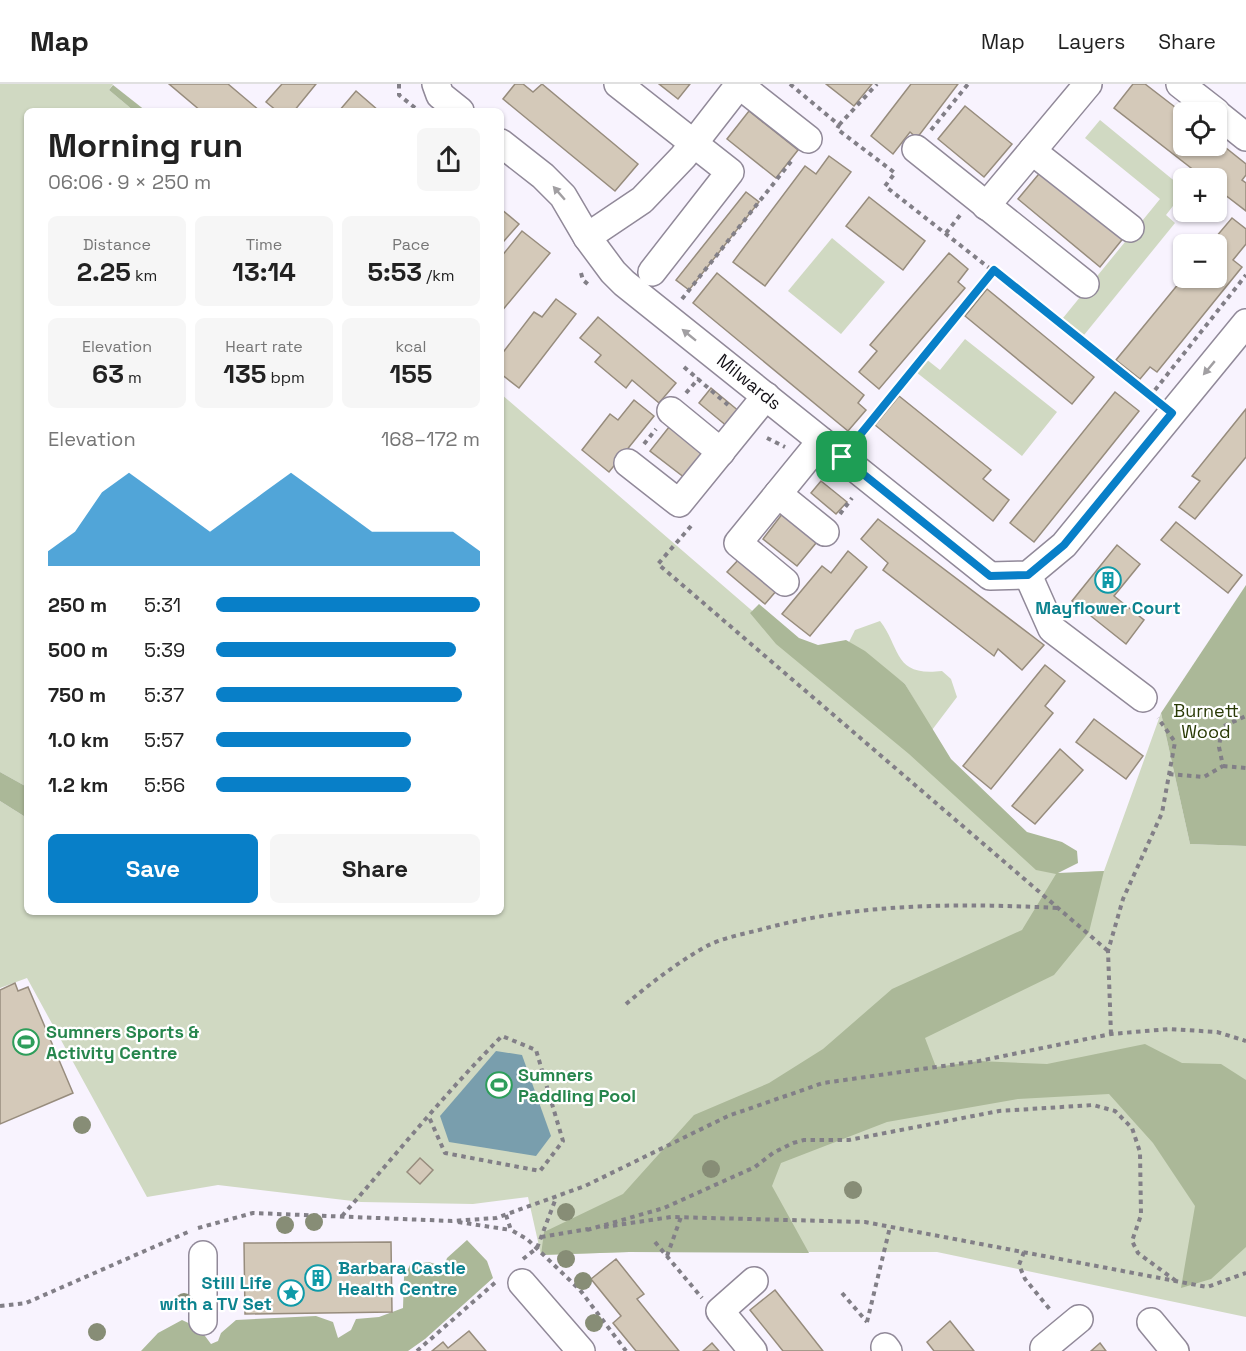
<!DOCTYPE html>
<html lang="en">
<head>
<meta charset="utf-8">
<style>
	:root { --surface:#fff; --page:#f6f6f6; --text:#222; --muted:#767676; --line:#e0e0e0; --accent:#087fc8 }
	body { margin:0; font-family:"Space Grotesk",sans-serif; background:var(--page); color:var(--text); height:100vh; display:flex; flex-direction:column; font-size:22px; white-space:nowrap }
	* { box-sizing:border-box; margin:0 }
	p { font-size:20px; color:var(--muted) }
	.icon { flex:none; width:33px; height:33px; fill:none; stroke:currentColor; stroke-width:2; stroke-linecap:round; stroke-linejoin:round }
	.map { position:relative; flex:1; overflow:hidden }
	.sheet { position:absolute; left:24px; top:24px; width:480px; height:807px; display:flex; flex-direction:column; background:var(--surface); border-radius:9px; box-shadow:0 2px 4px #0004 }
	.sheet>* { flex:none }
	.tools { position:absolute; left:1173px; top:18px; display:grid; gap:12px }
	.tools a { display:grid; place-items:center; width:54px; height:54px; border-radius:9px; background:var(--surface); box-shadow:0 2px 4px #0004; font-size:30px }
	.pin { position:absolute; display:grid; place-items:center; width:51px; height:51px; color:#fff; margin:-26px; border-radius:12px; box-shadow:0 3px 9px #0006 }
	.round { display:grid; place-items:center; flex:none; width:63px; height:63px; border-radius:9px; background:var(--page) }
	.overview { display:flex; align-items:center; justify-content:space-between; height:102px; padding:0 24px }
	h1 { font-size:33px; font-weight:800; line-height:45px }
	.stats { display:grid; grid-template-columns:repeat(3,1fr); gap:9px; height:102px; padding:6px 24px }
	.stats div { display:grid; align-content:center; border-radius:9px; background:var(--page); text-align:center }
	.stats b { font-size:26px; font-weight:800 }
	.stats small { font-size:16px; font-weight:400 }
	.stats p { font-size:16px }
	.chart { height:168px; padding:12px 24px }
	.chart p { display:flex; justify-content:space-between }
	.chart svg { width:100%; height:108px; margin-top:6px; fill:var(--accent); opacity:.7 }
	.button { display:flex; gap:12px; margin-top:auto; padding:12px 24px }
	.button a { flex:1; height:69px; border-radius:9px; background:var(--accent); color:#fff; font-size:24px; font-weight:800; line-height:69px; text-align:center }
	.button a+a { background:var(--page); color:var(--text) }
	ul { padding:0 24px; list-style:none; font-size:20px }
	li { display:grid; grid-template-columns:96px 72px 1fr; align-items:center; height:45px }
	li i { height:15px; border-radius:8px; background:var(--accent) }
	header { display:flex; align-items:center; gap:36px; box-sizing:border-box; height:84px; padding:0 30px; background:var(--surface); border-bottom:2px solid var(--line) }
	header strong { font-size:28px }
	nav { display:flex; gap:33px; margin-inline-start:auto; font-size:21px }
	.map>svg:first-child { display:block }
	.green { fill:#d0d9c2 }
	.forest { fill:#abb898 }
	.water { fill:#799ead }
	.building { fill:#d4c9b9; stroke:#978c7d; stroke-width:1.5 }
	.lines { fill:none; stroke-linecap:round; stroke-linejoin:round }
	.minor-casing { stroke:#918999; stroke-width:30 }
	.path { stroke:#827f87; stroke-width:4; stroke-dasharray:4.5 4.5; stroke-linecap:butt }
	.minor { stroke:#fff; stroke-width:27 }
	.tree { fill:#878d76 }
	.oneway { fill:#a19fa2 }
	.route-casing { stroke:#fff; stroke-width:12 }
	.route { stroke:#087fc8; stroke-width:8 }
	.labels { text-anchor:middle; stroke-width:4.5; stroke-linejoin:round; paint-order:stroke }
	.street-label { font-size:18px; fill:#131016; stroke:#fff }
	.culture-label { font-size:18px; font-weight:bold; fill:#0d838f; stroke:#fff }
	.park-label { font-size:18px; fill:#2a3a06; stroke:#fff }
	.leisure-label { font-size:18px; font-weight:bold; fill:#27864d; stroke:#fff; text-anchor:start }
</style>
</head>
<body>
<header>
<strong>Map</strong>
<nav><a>Map</a><a>Layers</a><a>Share</a></nav>
</header>
<div class="map">
<svg width="1246" height="1267" viewBox="0 0 1246 1267">
	<rect width="100%" height="100%" fill="#f8f3fe"/>
	<g class="green">
		<polygon points="0,0 113,0 109,6 134,27 27,27 27,703 0,688"/>
		<polygon points="1100,36 1183,104 1183,109 1166,131 1175,139 1084,251 1063,234 1160,115 1085,54"/>
		<polygon points="832,154 885,198 841,250 788,207"/>
		<polygon points="965,255 1057,328 1022,372 916,288 926,275 940,286"/>
		<polygon points="501,310 1057,790 1104,787 1161,629 1190,760 1246,762 1246,1233 937,1168 629,1168 541,1171 528,1113 473,1120 361,1118 218,1101 147,1113 27,894 0,904 0,717 27,734 27,828 501,828"/>
		<path d="M880 537C901 564 893 593 942 587L951 595 957 613 932 646 905 600 849 558 855 546Z"/>
	</g>
	<g class="forest">
		<polygon points="113,1 146,27 134,27 109,6"/>
		<polygon points="1246,501 1246,762 1190,760 1161,629"/>
		<polygon points="759,520 799,554 818,561 846,556 865,567 905,600 951,675 1027,748 1062,758 1077,767 1078,779 1058,789 1104,787 1089,848 1054,891 925,954 936,983 979,977 1047,980 1145,960 1182,979 1221,980 1246,996 1246,1163 1211,1195 1181,1204 1195,1122 1153,1059 1109,1010 1018,1015 887,1038 781,1079 772,1102 809,1169 629,1168 541,1171 544,1148 623,1110 694,1031 769,999 823,965 892,905 1022,846 1056,790 1036,786 909,670 776,560 750,529"/>
		<polygon points="0,688 27,703 27,734 0,717"/>
		<polygon points="467,1156 487,1177 493,1194 425,1255 408,1267 141,1267 158,1249 182,1236 199,1244 211,1260 218,1257 221,1249 236,1236 316,1232 333,1238 338,1254 351,1246 356,1235 379,1233 403,1224 404,1193 410,1181 429,1178 444,1183 447,1174"/>
	</g>
	<polygon class="water" points="496,967 522,971 551,1052 536,1072 449,1058 440,1032"/>
	<g class="building">
		<polygon points="169,0 228,0 260,27 201,27"/>
		<polygon points="282,0 316,0 294,27 277,27 266,18"/>
		<polygon points="515,0 523,0 533,8 542,0 638,80 615,107 503,15"/>
		<polygon points="659,0 690,0 678,15"/>
		<polygon points="826,0 872,0 854,22"/>
		<polygon points="911,0 958,0 917,54 910,48 893,70 871,52"/>
		<polygon points="1133,0 1145,0 1184,30 1184,62 1216,62 1216,56 1246,80 1246,91 1242,96 1246,99 1246,127 1216,104 1216,94 1204,94 1114,24"/>
		<polygon points="356,7 379,27 339,27"/>
		<polygon points="965,22 1012,60 984,93 938,55"/>
		<polygon points="749,27 798,66 776,94 727,55"/>
		<polygon points="829,72 851,88 765,202 733,178 805,82 816,90"/>
		<polygon points="1043,85 1125,152 1100,183 1018,115"/>
		<polygon points="746,108 759,118 689,206 676,196"/>
		<polygon points="869,113 925,157 903,186 846,142"/>
		<polygon points="501,125 519,140 504,157 501,155"/>
		<polygon points="1232,134 1246,145 1246,160 1233,176 1242,183 1157,288 1150,283 1140,295 1116,276 1184,193 1216,194 1216,160 1210,160"/>
		<polygon points="522,147 550,169 501,228 501,173"/>
		<polygon points="949,169 968,185 958,198 965,204 879,305 859,288 877,267 870,261"/>
		<polygon points="717,189 864,311 858,319 866,326 848,347 693,219"/>
		<polygon points="987,205 1094,293 1072,320 965,232"/>
		<polygon points="556,215 576,230 519,304 501,290 501,271 534,228 542,233"/>
		<polygon points="598,233 676,299 659,319 632,296 626,304 595,278 601,271 580,254"/>
		<polygon points="711,304 740,328 728,343 699,319"/>
		<polygon points="1115,308 1139,327 1034,458 1010,439"/>
		<polygon points="899,312 991,386 983,395 1009,416 993,437 875,341"/>
		<polygon points="634,316 654,332 609,388 582,366 610,330 618,336"/>
		<polygon points="1246,325 1246,373 1195,435 1179,423 1200,397 1192,392"/>
		<polygon points="673,338 708,365 685,394 650,367"/>
		<polygon points="821,397 847,418 836,430 811,409"/>
		<polygon points="786,425 821,453 797,482 763,455"/>
		<polygon points="878,435 1044,561 1022,586 998,565 994,572 883,486 888,479 861,455"/>
		<polygon points="1176,438 1242,491 1228,509 1161,456"/>
		<polygon points="1117,461 1140,480 1114,512 1144,536 1126,560 1072,517"/>
		<polygon points="848,467 867,483 810,552 782,530 822,482 831,489"/>
		<polygon points="740,474 777,506 765,520 727,488"/>
		<polygon points="1045,581 1065,597 1045,622 1053,629 991,705 963,682"/>
		<polygon points="1094,635 1143,672 1126,695 1076,658"/>
		<polygon points="1060,665 1083,686 1035,740 1012,722"/>
		<polygon points="15,899 18,907 28,903 73,1009 0,1040 0,906"/>
		<polygon points="420,1074 433,1086 420,1100 407,1088"/>
		<polygon points="391,1158 392,1228 245,1230 244,1159"/>
		<polygon points="616,1175 644,1210 637,1215 679,1267 636,1267 613,1239 621,1232 591,1195"/>
		<polygon points="775,1206 823,1267 783,1267 750,1226"/>
		<polygon points="950,1237 974,1267 934,1267 927,1258"/>
		<polygon points="469,1247 486,1267 432,1267 443,1258 448,1264"/>
		<polygon points="712,1259 719,1267 703,1267"/>
		<polygon points="1100,1259 1106,1267 1091,1267"/>
	</g>
	<g class="lines">
		<g class="minor-casing">
			<g id="minor">
				<polyline points="436,0 440,11 460,27"/>
				<polyline points="618,0 730,88 652,188"/>
				<polyline points="738,0 808,55"/>
				<polyline points="1180,0 1216,28"/>
				<polyline points="1216,29 1246,53"/>
				<polyline points="501,59 543,92 563,112 587,153 613,188 624,199 990,492 1028,491 1064,461 1246,239"/>
				<polyline points="916,65 1085,200"/>
				<polyline points="1032,67 1130,144"/>
				<polyline points="986,122 1088,0"/>
				<polyline points="587,153 642,116 683,73 739,1"/>
				<polyline points="671,327 721,368"/>
				<polyline points="628,379 679,419 766,312"/>
				<polyline points="778,410 825,448"/>
				<polyline points="1028,491 1052,545 1143,614"/>
				<polyline points="785,498 738,459 821,357"/>
				<polyline points="522,1199 581,1267"/>
				<polyline points="203,1237 203,1171"/>
				<polyline points="1151,1238 1175,1267"/>
				<polyline points="885,1263 888,1267"/>
				<polyline points="753,1267 720,1227 754,1197"/>
				<polyline points="1046,1267 1044,1264 1079,1235"/>
			</g>
		</g>
		<g class="path">
			<polyline points="399,0 399,11 419,27"/>
			<polyline points="790,0 839,41 837,45 895,89 885,102 1153,313"/>
			<polyline points="839,41 877,0"/>
			<polyline points="931,46 968,0"/>
			<polyline points="946,149 961,130"/>
			<polyline points="581,189 583,196 590,202"/>
			<polyline points="682,215 793,75"/>
			<polyline points="684,283 728,321"/>
			<polyline points="1155,306 1246,191"/>
			<polyline points="686,309 699,294"/>
			<polyline points="767,354 785,363"/>
			<polyline points="856,356 994,186"/>
			<polyline points="644,360 656,345"/>
			<polyline points="840,430 852,414"/>
			<polyline points="691,442 658,480 1108,867"/>
			<polyline points="1223,682 1246,684"/>
			<polyline points="1169,690 1204,693 1223,682 1219,663 1222,643 1246,632"/>
			<path d="M626 920C651 899 678 878 707 862 722 854 743 850 759 846 856 819 958 819 1058 824"/>
			<polyline points="1111,950 1108,867 1123,815 1162,729 1175,658 1158,634"/>
			<polyline points="506,1131 511,1146 527,1155 580,1206 626,1267"/>
			<path d="M342 1132C395 1072 445 1009 502 952L536 966 563 1057 540 1087 445 1069 429 1033"/>
			<polyline points="458,1138 511,1146"/>
			<polyline points="604,1143 671,1133 865,1138 1207,1203 1246,1189"/>
			<polyline points="198,1144 253,1129 452,1137 496,1134 585,1102 728,1032 823,999 979,977 1111,950 1169,945 1217,948 1246,957"/>
			<polyline points="587,1146 664,1124 755,1083 773,1069 793,1059 804,1056 849,1056 999,1027 1093,1021 1115,1027 1132,1044 1140,1068 1141,1131 1132,1157 1138,1169 1176,1197"/>
			<polyline points="541,1153 588,1145"/>
			<polyline points="655,1158 702,1214"/>
			<polyline points="1024,1168 1019,1181 1025,1195 1052,1228"/>
			<polyline points="667,1172 681,1133"/>
			<polyline points="523,1175 537,1164 556,1114"/>
			<polyline points="842,1209 867,1238"/>
			<polyline points="0,1222 26,1219 188,1148"/>
			<polyline points="867,1238 890,1143"/>
			<polyline points="417,1267 497,1197"/>
		</g>
		<use href="#minor" class="minor"/>
	</g>
	<g class="tree">
		<circle cx="82" cy="1041" r="9"/>
		<circle cx="711" cy="1085" r="9"/>
		<circle cx="853" cy="1106" r="9"/>
		<circle cx="566" cy="1128" r="9"/>
		<circle cx="314" cy="1138" r="9"/>
		<circle cx="285" cy="1141" r="9"/>
		<circle cx="566" cy="1175" r="9"/>
		<circle cx="583" cy="1197" r="9"/>
		<circle cx="184" cy="1218" r="9"/>
		<circle cx="594" cy="1239" r="9"/>
		<circle cx="97" cy="1248" r="9"/>
	</g>
	<defs><path id="oneway-solid" d="M-6-.8H1V-3.2L6.5 0L1 3.2V.8H-6Z" transform="scale(1.5)"/></defs>
	<g class="oneway">
		<use href="#oneway-solid" transform="translate(559 109) rotate(-131)"/>
		<use href="#oneway-solid" transform="translate(689 251) rotate(-141)"/>
		<use href="#oneway-solid" transform="translate(1209 284) rotate(130)"/>
	</g>
	<g class="lines">
		<g class="route-casing">
			<polygon id="route" points="994,186 1172,329 1064,461 1028,491 990,492 842,373"/>
		</g>
		<use href="#route" class="route"/>
	</g>
	<defs>
		<g id="building-ring" transform="scale(1.35)"><circle r="9.5" fill="#fff" stroke="#0f9aa8" stroke-width="1.5"/><path d="M-4-6H4V6H1V3H-1V6H-4ZM-2.5-4.3h1.7v1.8h-1.7ZM.8-4.3h1.7v1.8H.8ZM-2.5-1h1.7V.8h-1.7ZM.8-1h1.7V.8H.8Z" fill="#0f9aa8"/></g>
		<g id="stadium-ring" transform="scale(1.35)"><circle r="9.5" fill="#fff" stroke="#2e9e5b" stroke-width="1.5"/><path d="M0-5a6.5 5 0 1 0 0 10a6.5 5 0 1 0 0-10ZM-3.5-1.8h7v3.6h-7Z" fill="#2e9e5b"/></g>
		<g id="sight-ring" transform="scale(1.35)"><circle r="9.5" fill="#fff" stroke="#0f9aa8" stroke-width="1.5"/><path d="M0-6L1.8-2.2L6-1.7L2.9 1.2L3.7 5.4L0 3.3L-3.7 5.4L-2.9 1.2L-6-1.7L-1.8-2.2Z" fill="#0f9aa8"/></g>
	</defs>
	<g fill-rule="evenodd">
		<use href="#building-ring" x="1108" y="496"/>
		<use href="#stadium-ring" x="26" y="958"/>
		<use href="#stadium-ring" x="499" y="1001"/>
		<use href="#building-ring" x="318" y="1194"/>
		<use href="#sight-ring" x="291" y="1209"/>
	</g>
	<g class="labels">
		<g class="street-label">
			<text transform="translate(749 298) rotate(39)" y="6">Milwards</text>
		</g>
		<g class="culture-label">
			<text x="1108" y="530">Mayflower Court</text>
			<text x="338" y="1190" text-anchor="start">Barbara Castle<tspan x="338" dy="21">Health Centre</tspan></text>
			<text x="272" y="1205" text-anchor="end">Still Life<tspan x="272" dy="21">with a TV Set</tspan></text>
		</g>
		<g class="park-label">
			<text x="1206" y="633">Burnett<tspan x="1206" dy="21">Wood</tspan></text>
		</g>
		<g class="leisure-label">
			<text x="46" y="954">Sumners Sports &amp;<tspan x="46" dy="21">Activity Centre</tspan></text>
			<text x="518" y="997">Sumners<tspan x="518" dy="21">Paddling Pool</tspan></text>
		</g>
	</g>
</svg>
<div class="tools">
<a><svg class="icon" aria-label="locate" viewBox="0 0 24 24"><circle cx="12" cy="12" r="6"/><path d="M12 2v4M12 18v4M2 12h4M18 12h4"/></svg></a>
<a>+</a>
<a>−</a>
</div>
<div class="pin" style="left:842px;top:373px;background:#1e9e55"><svg class="icon" aria-label="arrive" viewBox="0 0 24 24"><path d="M6 21V4h12l-3 4 3 4H6"/></svg></div>
<section class="sheet">
<div class="overview"><div><h1>Morning run</h1><p>06:06 · 9 × 250 m</p></div><a class="round"><svg class="icon" aria-label="share" viewBox="0 0 24 24"><path d="M12 15V3M7 8l5-5 5 5M5 13v7h14v-7"/></svg></a></div>
<div class="stats">
<div><p>Distance</p><b>2.25<small> km</small></b></div>
<div><p>Time</p><b>13:14</b></div>
<div><p>Pace</p><b>5:53<small> /km</small></b></div>
</div>
<div class="stats">
<div><p>Elevation</p><b>63<small> m</small></b></div>
<div><p>Heart rate</p><b>135<small> bpm</small></b></div>
<div><p>kcal</p><b>155</b></div>
</div>
<div class="chart"><p><span>Elevation</span>168–172 m</p>
<svg viewBox="0 0 160 44" preserveAspectRatio="none"><path d="M0 44V38L10 30L20 14L30 6L40 14L50 22L60 30L70 22L80 14L90 6L100 14L110 22L120 30L130 30L140 30L150 30L160 38V44z"/></svg>
</div>
<ul>
<li><b>250 m</b>5:31<i style="width:100%"></i></li>
<li><b>500 m</b>5:39<i style="width:91%"></i></li>
<li><b>750 m</b>5:37<i style="width:93%"></i></li>
<li><b>1.0 km</b>5:57<i style="width:74%"></i></li>
<li><b>1.2 km</b>5:56<i style="width:74%"></i></li>
</ul>
<div class="button"><a>Save</a><a>Share</a></div>
</section>
</div>
</body>
</html>
